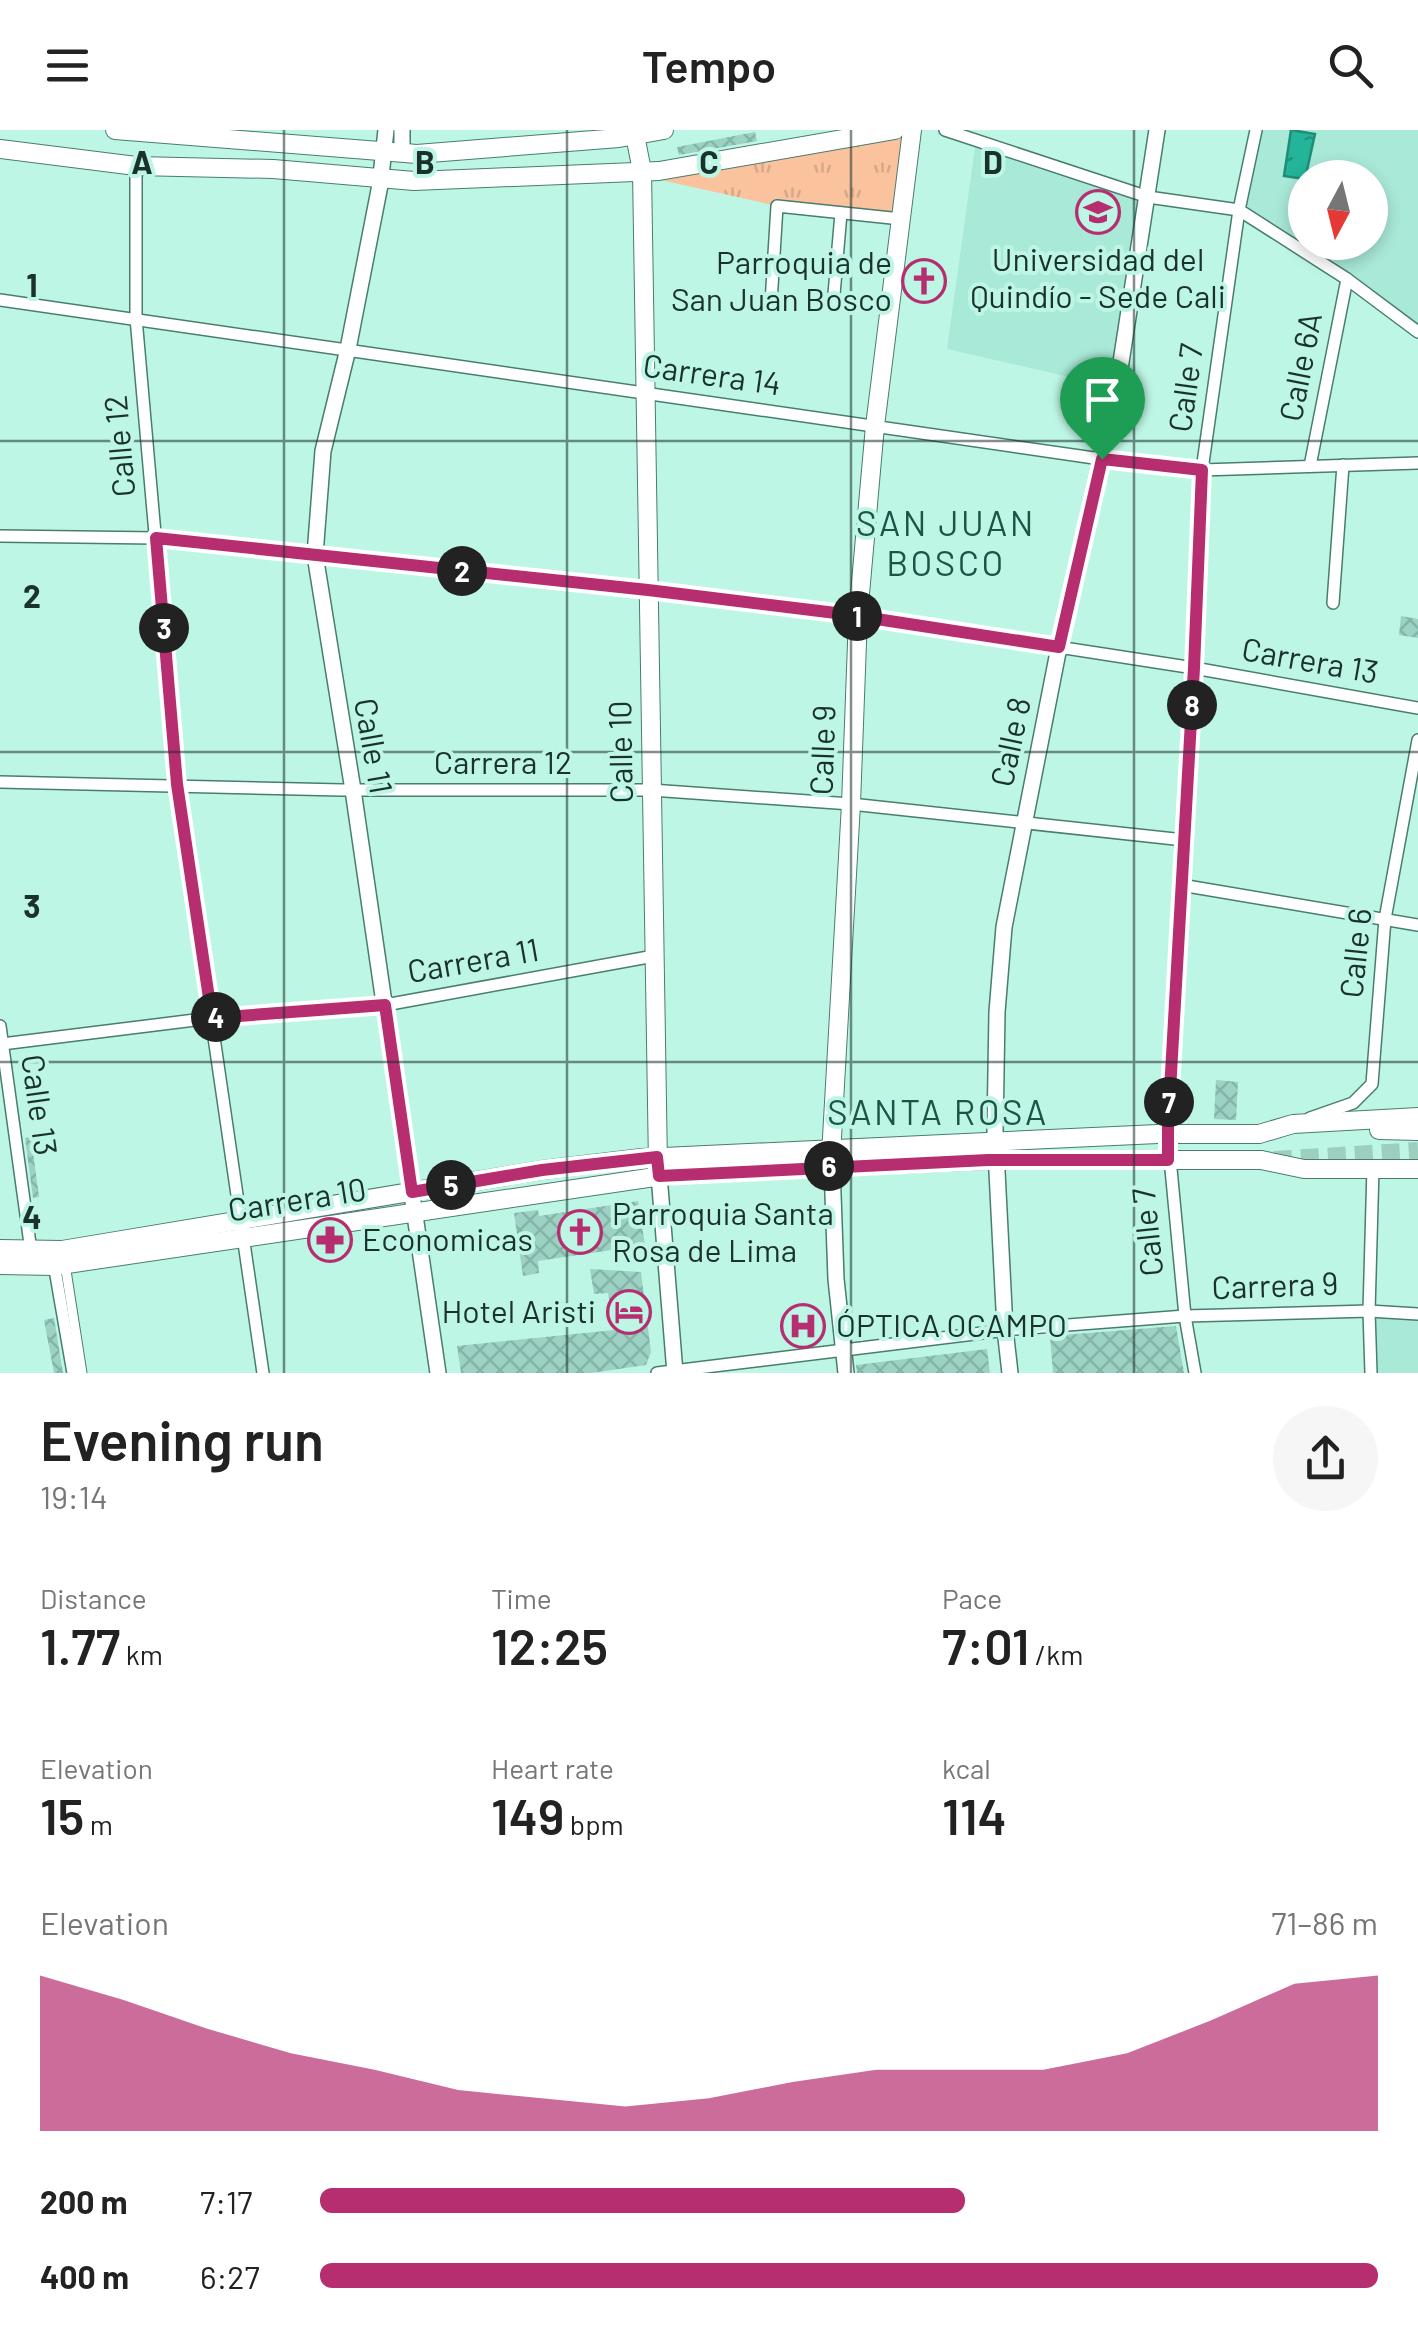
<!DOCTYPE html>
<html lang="en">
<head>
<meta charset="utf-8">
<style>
	:root { --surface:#fff; --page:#f6f6f6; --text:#222; --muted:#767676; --accent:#b62e70 }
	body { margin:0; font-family:Barlow,sans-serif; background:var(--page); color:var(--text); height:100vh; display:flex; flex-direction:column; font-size:38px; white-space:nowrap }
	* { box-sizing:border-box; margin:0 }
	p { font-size:32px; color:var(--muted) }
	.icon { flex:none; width:55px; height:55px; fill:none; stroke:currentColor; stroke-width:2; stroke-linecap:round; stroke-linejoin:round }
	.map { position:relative; height:1243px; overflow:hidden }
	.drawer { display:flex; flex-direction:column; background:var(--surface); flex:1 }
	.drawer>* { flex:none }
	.needle { width:65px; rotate:187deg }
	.tools { position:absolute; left:1288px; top:30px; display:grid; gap:20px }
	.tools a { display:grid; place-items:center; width:100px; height:100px; border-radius:50%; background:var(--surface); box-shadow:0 5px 15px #0003; font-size:50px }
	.pin { position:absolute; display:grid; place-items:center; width:85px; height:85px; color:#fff; margin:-102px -42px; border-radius:50% 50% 50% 0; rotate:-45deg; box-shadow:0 0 10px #0007 }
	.pin .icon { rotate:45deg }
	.km { position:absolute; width:50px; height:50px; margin:-25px; border-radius:50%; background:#222; color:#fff; font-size:28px; line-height:50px; text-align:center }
	.round { display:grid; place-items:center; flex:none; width:105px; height:105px; border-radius:52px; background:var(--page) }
	.head { display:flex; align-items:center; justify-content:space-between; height:170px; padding:0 40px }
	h1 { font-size:55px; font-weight:600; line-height:75px }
	.metrics { display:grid; grid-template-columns:repeat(3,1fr); gap:15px; height:170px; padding:10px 40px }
	.metrics div { display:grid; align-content:center }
	.metrics b { font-size:50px; font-weight:600 }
	.metrics small { font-size:28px; font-weight:400 }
	.metrics p { font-size:28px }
	.chart { height:280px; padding:20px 40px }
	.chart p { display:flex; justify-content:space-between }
	.chart svg { width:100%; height:180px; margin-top:10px; fill:var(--accent); opacity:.7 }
	ul { padding:0 40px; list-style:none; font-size:32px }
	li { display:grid; grid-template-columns:160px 120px 1fr; align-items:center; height:75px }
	li i { height:25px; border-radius:12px; background:var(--accent) }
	header { display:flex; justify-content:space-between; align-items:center; height:130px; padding:0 40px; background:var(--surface); font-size:45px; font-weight:600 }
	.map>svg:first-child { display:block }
	.built { fill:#a9e9d8; fill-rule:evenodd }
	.park { fill:url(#park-tufts) }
	.water { fill:url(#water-ripples); stroke:#218d78; stroke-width:2.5 }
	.building { fill:url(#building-cross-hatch) }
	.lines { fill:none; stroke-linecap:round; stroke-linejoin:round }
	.primary-tunnel { stroke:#9dcfc1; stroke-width:18; stroke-dasharray:18 9; stroke-linecap:butt }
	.pedestrian-casing { stroke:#487d6f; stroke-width:11 }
	.minor-casing { stroke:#487d6f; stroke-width:14 }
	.tertiary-casing { stroke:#487d6f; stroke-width:18 }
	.secondary-casing { stroke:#487d6f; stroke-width:20 }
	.primary-casing { stroke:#487d6f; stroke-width:20 }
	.pedestrian { stroke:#fff; stroke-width:9 }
	.minor { stroke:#fff; stroke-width:11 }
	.tertiary { stroke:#fff; stroke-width:15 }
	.secondary { stroke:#fff; stroke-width:18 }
	.primary { stroke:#fff; stroke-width:18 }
	.route-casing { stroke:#fff; stroke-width:20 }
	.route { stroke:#b62e70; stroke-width:12 }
	.grid { fill:none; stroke:#1b322c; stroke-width:2.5; stroke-opacity:0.55 }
	.labels { text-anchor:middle; stroke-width:8; stroke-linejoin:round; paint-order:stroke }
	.poi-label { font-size:32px; fill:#1b322c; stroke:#bef6e6; text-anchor:start }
	.street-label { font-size:32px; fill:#1b322c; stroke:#bef6e6 }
	.neighbourhood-label { font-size:35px; letter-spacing:2.5px; fill:#1e5448; stroke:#bef6e6 }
	.grid-label { font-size:32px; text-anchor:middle; font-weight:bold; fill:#1b322c; stroke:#bef6e6; stroke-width:8; stroke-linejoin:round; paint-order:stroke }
</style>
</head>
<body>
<header><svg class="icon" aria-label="menu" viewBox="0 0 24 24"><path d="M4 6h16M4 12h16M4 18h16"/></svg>Tempo<svg class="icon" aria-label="search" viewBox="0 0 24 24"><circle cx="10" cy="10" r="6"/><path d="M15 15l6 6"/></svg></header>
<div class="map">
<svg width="1418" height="1243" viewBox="0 0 1418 1243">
	<defs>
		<pattern id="park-tufts" width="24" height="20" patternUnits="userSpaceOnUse" patternTransform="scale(2.5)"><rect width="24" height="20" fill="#fac39d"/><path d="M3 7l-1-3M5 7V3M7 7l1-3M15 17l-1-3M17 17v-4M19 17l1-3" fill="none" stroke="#d6a887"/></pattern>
		<pattern id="water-ripples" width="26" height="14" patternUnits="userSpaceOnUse" patternTransform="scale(2.5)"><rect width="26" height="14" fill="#24b499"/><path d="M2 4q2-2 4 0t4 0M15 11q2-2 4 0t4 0" fill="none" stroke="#1e937d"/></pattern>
		<pattern id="building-cross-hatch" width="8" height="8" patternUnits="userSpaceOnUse" patternTransform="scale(2.5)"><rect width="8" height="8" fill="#9bd2c3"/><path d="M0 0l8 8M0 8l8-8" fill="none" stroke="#85b5a8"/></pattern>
	</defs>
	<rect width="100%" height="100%" fill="#bef6e6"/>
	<g class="built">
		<path d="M1256 0H1418V202L1240 80ZM1305 48H1370V112H1305Z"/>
		<polygon points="976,10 1148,67 1117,258 947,219"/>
		<polygon points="1369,1181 1418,1184 1418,1243 1371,1243"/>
	</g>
	<polygon class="park" points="912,0 901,89 777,76 661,50 642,52"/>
	<polygon class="water" points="1291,0 1315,4 1305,49 1284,46"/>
	<g class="building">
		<polygon points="755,2 757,11 679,25 677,17"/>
		<polygon points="1401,486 1418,489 1418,508 1399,505"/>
		<polygon points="1216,950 1238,952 1236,990 1214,989"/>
		<polygon points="31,1007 39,1067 33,1068 25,1008"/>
		<polygon points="638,1071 645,1115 538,1131 539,1143 523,1146 514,1083 538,1080 539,1086"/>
		<polygon points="590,1139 641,1142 651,1222 646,1235 591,1243 461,1243 457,1216 614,1200 608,1163 594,1164"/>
		<polygon points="54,1188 63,1243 54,1243 44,1190"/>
		<polygon points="1176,1196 1184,1243 1053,1243 1050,1206"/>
		<polygon points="987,1219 990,1243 857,1243 856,1235"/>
	</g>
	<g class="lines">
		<polyline class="primary-tunnel" points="1274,1030 1418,1021"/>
		<g class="pedestrian-casing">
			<polyline id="pedestrian" points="65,1134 82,1243"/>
		</g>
		<g class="minor-casing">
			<g id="minor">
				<polyline points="945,0 1148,67 1239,80 1347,149 1418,202"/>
				<polyline points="136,36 136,188 177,654 263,1243"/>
				<polyline points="0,170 1101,329 1202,340 1418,333"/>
				<polyline points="771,173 777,76 901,89"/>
				<polyline points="833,176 841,83"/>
				<polyline points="1310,336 1347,149"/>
				<polyline points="0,406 156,408 648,460 845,484 1194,538 1418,578"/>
				<polyline points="1333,473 1343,335"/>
				<polyline points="0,652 342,660 651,660 851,674 1184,710"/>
				<polyline points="1181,755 1418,795"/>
				<polyline points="0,896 31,1121"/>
				<polyline points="2,914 211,888 385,875 654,826"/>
				<polyline points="1310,988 1353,973 1372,954 1385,789 1418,610"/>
				<polyline points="54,1134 73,1243"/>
				<polyline points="657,1243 1015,1199 1185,1186 1369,1181 1418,1184"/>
				<polyline points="1195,1243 1185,1186 1167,997 1202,340 1239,80 1256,0"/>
				<polyline points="1371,1243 1369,1181 1373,1038"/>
			</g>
		</g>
		<g class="tertiary-casing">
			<g id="tertiary">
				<polyline points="386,0 380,55 348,219 323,321 315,425 353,660 438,1243"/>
				<polyline points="402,22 402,0"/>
				<polyline points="832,1036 836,1149 846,1243"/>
				<polyline points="659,1045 675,1243"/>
				<polyline points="1010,1243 1005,1199 995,1002 997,882 1004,797 1059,517 1117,258 1157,0"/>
			</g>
		</g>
		<g class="secondary-casing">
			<g id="secondary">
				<polyline points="634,0 642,41 658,1035"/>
				<polyline points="831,1025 851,674 858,486 875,296 912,0"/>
				<polyline points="0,1119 62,1120 542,1040 642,1028 1158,1004 1259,1004"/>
				<polyline points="0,1135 54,1136 675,1044 987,1030 1261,1030"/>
			</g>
		</g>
		<g class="primary-casing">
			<g id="primary">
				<polyline points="115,0 417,24 619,8 664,0"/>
				<polyline points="0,19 136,36 273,39 414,51 659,41 895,0"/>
				<polyline points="1379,1000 1418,1001"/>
				<polyline points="1259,1004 1293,994 1418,987"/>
				<polyline points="1261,1030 1304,1039 1418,1039"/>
			</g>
		</g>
		<use href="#pedestrian" class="pedestrian"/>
		<use href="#minor" class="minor"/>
		<use href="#tertiary" class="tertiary"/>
		<use href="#secondary" class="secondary"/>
		<use href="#primary" class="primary"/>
	</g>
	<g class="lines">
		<g class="route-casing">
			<polygon id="route" points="1102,329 1202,340 1194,538 1168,996 1168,1030 988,1030 659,1046 657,1027 542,1040 412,1062 385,875 212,888 177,654 156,408 648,460 844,484 1059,517"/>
		</g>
		<use href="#route" class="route"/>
	</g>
	<path class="grid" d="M284 0V1243M567 0V1243M851 0V1243M1134 0V1243M0 311H1418M0 622H1418M0 932H1418"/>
	<defs>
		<g id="university-ring" transform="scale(2.25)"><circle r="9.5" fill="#bef6e6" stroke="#b62e70" stroke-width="1.5"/><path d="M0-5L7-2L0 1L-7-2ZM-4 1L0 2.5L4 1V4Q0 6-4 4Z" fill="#b62e70"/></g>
		<g id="church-ring" transform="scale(2.25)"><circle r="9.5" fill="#bef6e6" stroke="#b62e70" stroke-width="1.5"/><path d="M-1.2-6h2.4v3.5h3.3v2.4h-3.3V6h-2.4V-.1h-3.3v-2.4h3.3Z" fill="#b62e70"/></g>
		<g id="pharmacy-ring" transform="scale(2.25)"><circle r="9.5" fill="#bef6e6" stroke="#b62e70" stroke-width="1.5"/><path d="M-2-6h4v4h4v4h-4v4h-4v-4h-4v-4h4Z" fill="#b62e70"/></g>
		<g id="hotel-ring" transform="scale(2.25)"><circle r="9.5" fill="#bef6e6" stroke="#b62e70" stroke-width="1.5"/><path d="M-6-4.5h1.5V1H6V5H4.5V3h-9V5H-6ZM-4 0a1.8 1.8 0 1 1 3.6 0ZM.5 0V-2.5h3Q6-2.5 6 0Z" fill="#b62e70"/></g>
		<g id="hospital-ring" transform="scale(2.25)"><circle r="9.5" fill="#bef6e6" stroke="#b62e70" stroke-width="1.5"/><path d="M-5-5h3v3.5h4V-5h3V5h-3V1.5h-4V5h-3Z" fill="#b62e70"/></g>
	</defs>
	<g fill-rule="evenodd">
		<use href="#university-ring" x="1098" y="82"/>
		<use href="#church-ring" x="924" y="151"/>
		<use href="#church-ring" x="580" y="1102"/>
		<use href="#pharmacy-ring" x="330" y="1110"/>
		<use href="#hotel-ring" x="629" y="1182"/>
		<use href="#hospital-ring" x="803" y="1196"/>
	</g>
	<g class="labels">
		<g class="poi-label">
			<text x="1098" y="141" text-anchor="middle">Universidad del<tspan x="1098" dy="37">Quindío - Sede Cali</tspan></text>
			<text x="892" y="144" text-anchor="end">Parroquia de<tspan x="892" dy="37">San Juan Bosco</tspan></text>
			<text x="612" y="1095">Parroquia Santa<tspan x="612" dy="37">Rosa de Lima</tspan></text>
			<text x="362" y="1121">Economicas</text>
			<text x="596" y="1193" text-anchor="end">Hotel Aristi</text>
			<text x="836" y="1207">ÓPTICA OCAMPO</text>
		</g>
		<g class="street-label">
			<text transform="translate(1301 237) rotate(-79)" y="11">Calle 6A</text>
			<text transform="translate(712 245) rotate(8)" y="11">Carrera 14</text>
			<text transform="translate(1186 258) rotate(-82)" y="11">Calle 7</text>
			<text transform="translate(120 316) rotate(-95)" y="11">Calle 12</text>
			<text transform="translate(1310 531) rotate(10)" y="11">Carrera 13</text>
			<text transform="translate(1011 612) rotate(-78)" y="11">Calle 8</text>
			<text transform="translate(373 616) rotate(80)" y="11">Calle 11</text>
			<text transform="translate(823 620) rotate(-88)" y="11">Calle 9</text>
			<text transform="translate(621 622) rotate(-91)" y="11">Calle 10</text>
			<text x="503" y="644">Carrera 12</text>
			<text transform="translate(1356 823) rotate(-84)" y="11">Calle 6</text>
			<text transform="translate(473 831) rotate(-10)" y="11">Carrera 11</text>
			<text transform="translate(39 975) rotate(82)" y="11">Calle 13</text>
			<text transform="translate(297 1070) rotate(-9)" y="11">Carrera 10</text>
			<text transform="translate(1148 1102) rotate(-96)" y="11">Calle 7</text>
			<text transform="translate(1275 1156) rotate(-2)" y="11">Carrera 9</text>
		</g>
		<g class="neighbourhood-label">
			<text x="946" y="406">SAN JUAN<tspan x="946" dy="40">BOSCO</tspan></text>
			<text x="938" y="995">SANTA ROSA</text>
		</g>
	</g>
	<g class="grid-label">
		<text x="142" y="44">A</text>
		<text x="425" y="44">B</text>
		<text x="709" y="44">C</text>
		<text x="993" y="44">D</text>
		<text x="32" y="167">1</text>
		<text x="32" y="478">2</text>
		<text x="32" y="788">3</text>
		<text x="32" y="1099">4</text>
	</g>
</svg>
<div class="tools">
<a><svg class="needle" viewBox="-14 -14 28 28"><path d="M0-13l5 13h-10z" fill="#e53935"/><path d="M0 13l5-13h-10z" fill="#767676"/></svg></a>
</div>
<div class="pin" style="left:1102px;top:329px;background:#1e9e55"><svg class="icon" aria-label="arrive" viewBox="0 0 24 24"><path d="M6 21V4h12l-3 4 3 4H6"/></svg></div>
<b class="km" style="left:857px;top:486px">1</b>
<b class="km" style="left:462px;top:441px">2</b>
<b class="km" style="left:164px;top:498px">3</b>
<b class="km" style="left:216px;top:887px">4</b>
<b class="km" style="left:451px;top:1055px">5</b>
<b class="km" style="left:829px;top:1036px">6</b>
<b class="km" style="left:1169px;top:972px">7</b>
<b class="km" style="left:1192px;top:575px">8</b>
</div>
<section class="drawer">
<div class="head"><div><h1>Evening run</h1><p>19:14</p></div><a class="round"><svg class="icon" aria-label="share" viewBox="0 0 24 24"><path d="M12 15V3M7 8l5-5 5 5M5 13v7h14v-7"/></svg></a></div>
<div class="metrics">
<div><p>Distance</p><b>1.77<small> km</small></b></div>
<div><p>Time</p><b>12:25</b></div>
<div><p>Pace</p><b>7:01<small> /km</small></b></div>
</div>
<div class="metrics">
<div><p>Elevation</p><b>15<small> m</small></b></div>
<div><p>Heart rate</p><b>149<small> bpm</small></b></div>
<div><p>kcal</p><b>114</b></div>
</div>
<div class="chart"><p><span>Elevation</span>71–86 m</p>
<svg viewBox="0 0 160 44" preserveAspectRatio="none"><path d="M0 44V6L10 12L20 19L30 25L40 29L50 34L60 36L70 38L80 36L90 32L100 29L110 29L120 29L130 25L140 17L150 8L160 6V44z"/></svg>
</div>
<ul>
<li><b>200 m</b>7:17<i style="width:61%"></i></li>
<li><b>400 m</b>6:27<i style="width:100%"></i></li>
</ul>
</section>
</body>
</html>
